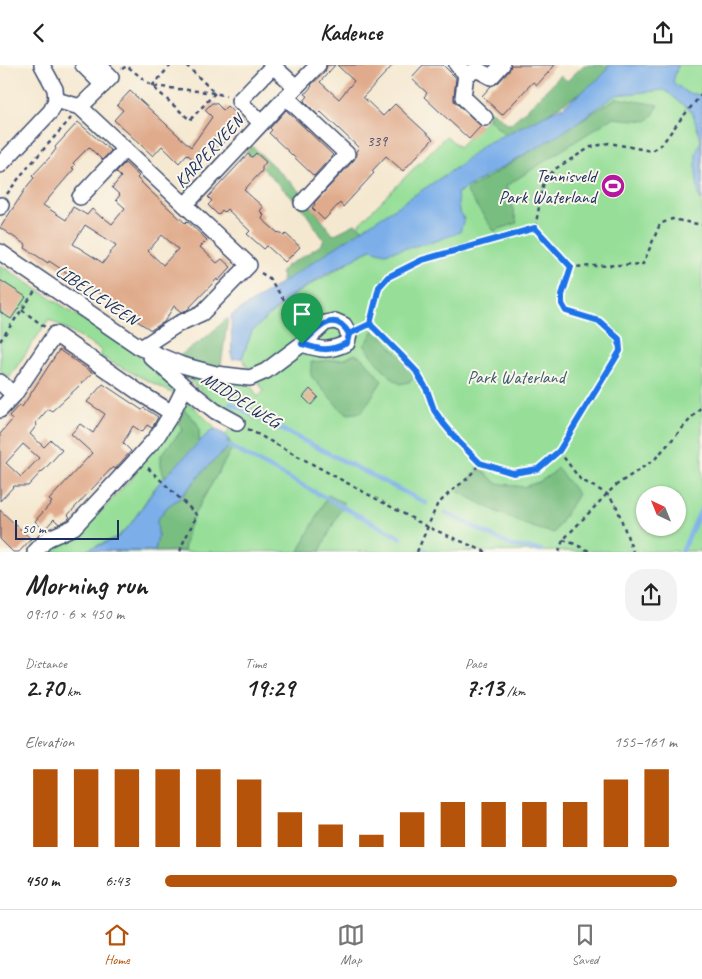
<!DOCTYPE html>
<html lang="en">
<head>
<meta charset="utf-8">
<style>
	:root { --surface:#fff; --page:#f2f2f2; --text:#222; --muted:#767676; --line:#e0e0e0; --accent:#b45309 }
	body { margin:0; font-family:Caveat,sans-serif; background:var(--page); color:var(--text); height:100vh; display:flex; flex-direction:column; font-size:19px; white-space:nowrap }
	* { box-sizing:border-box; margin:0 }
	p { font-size:16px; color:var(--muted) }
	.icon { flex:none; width:28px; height:28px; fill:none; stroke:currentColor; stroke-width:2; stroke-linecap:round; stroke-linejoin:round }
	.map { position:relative; height:487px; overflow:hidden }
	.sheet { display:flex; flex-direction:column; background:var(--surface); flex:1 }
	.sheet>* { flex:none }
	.needle { width:32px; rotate:317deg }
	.controls { position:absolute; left:636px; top:421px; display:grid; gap:10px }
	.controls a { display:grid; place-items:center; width:50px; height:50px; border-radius:50%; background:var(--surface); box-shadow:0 1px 4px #0004; font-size:25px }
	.scale { position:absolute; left:15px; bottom:12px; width:104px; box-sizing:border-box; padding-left:5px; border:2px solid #1b2f5e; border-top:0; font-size:14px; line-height:18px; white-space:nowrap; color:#1b2f5e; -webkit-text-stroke:4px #fbf7ec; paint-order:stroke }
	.pin { position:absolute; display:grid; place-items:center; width:42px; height:42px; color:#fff; margin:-51px -21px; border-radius:50% 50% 50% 0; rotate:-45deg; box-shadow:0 0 5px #0007 }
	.pin .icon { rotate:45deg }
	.round { display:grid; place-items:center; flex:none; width:52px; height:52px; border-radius:20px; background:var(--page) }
	.head { display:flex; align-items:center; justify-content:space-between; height:85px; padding:0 25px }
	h1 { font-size:28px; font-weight:600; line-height:38px }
	.figures { display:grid; grid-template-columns:repeat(3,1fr); gap:8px; height:85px; padding:5px 25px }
	.figures div { display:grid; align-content:center }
	.figures b { font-size:25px; font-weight:600 }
	.figures small { font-size:14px; font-weight:400 }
	.figures p { font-size:14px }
	.chart { height:140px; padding:10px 25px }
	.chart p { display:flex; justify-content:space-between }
	.chart svg { width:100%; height:90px; margin-top:5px; stroke:var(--accent); stroke-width:6 }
	ul { padding:0 25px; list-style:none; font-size:16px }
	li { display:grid; grid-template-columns:80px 60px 1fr; align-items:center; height:38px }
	li i { height:12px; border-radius:6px; background:var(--accent) }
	header { display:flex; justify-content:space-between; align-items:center; height:65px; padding:0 25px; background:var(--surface); font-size:22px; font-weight:600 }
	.tab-bar { display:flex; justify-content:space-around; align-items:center; height:70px; border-top:1px solid var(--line); background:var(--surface); font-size:14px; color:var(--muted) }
	.tab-bar a { display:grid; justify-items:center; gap:2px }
	.tab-bar .current { color:var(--accent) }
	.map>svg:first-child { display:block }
	.green { fill:#97df99; stroke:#59877c; fill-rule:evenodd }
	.forest { fill:#79be81; stroke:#4a7670 }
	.water { fill:#7cafe9; stroke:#4c6fa4 }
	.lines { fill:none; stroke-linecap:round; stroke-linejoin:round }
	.stream { stroke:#7cafe9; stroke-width:4.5 }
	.building { fill:#e0ab8c; fill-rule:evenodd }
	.minor-casing { stroke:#3c4b6f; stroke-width:18 }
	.path { stroke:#3c4b6f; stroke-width:2.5; stroke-dasharray:4 4; stroke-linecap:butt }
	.minor { stroke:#fff; stroke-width:15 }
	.route-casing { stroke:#fff; stroke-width:10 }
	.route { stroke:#1a73e8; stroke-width:6 }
	.labels { text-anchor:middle; stroke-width:4; stroke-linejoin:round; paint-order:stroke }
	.number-label { font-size:15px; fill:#4c4e6a }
	.street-label { font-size:18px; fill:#1b2f5e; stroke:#fbf7ec }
	.poi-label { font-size:18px; fill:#1b2f5e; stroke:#fbf7ec; text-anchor:end }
	.park-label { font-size:18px; fill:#3a5b6d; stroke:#fbf7ec }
</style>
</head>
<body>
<header><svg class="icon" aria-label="back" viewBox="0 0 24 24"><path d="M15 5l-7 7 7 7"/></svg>Kadence<svg class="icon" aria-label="share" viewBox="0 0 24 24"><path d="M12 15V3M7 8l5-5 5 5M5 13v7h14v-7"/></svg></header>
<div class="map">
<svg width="702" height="487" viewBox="0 0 702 487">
	<rect width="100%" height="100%" fill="#fbf7ec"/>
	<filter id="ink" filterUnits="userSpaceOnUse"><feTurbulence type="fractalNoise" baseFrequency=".02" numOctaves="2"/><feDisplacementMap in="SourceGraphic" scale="10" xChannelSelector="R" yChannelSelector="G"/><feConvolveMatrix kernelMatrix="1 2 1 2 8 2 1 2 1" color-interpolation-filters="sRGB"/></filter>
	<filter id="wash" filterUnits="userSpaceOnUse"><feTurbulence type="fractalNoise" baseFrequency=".0096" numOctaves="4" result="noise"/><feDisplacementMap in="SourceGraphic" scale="20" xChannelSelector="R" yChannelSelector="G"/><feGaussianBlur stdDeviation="1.12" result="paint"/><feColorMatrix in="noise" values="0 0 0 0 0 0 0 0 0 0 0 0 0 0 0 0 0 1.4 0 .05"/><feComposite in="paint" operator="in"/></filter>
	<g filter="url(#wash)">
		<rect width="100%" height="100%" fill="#f5e8d0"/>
		<g class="green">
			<path d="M620 0H702V486L113 487 220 376 240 353 224 344 172 302 250 320 258 332 264 326 253 309H248V303L242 293 253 263 262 257 295 229 371 184 395 186 456 135V129L482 114ZM645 430H678V462H645Z"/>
			<polygon points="488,53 509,73 364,165 357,161 446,71 459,82"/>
			<path d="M0 200 149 297 181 331 195 343 217 365 211 366 199 378C200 359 198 357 184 345L186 335 101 292V285L49 254 9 313 0 305Z"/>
			<polygon points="178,357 183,364 161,390 164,410 166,411 153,425 130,460 117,472 85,486 46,487 56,475 69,471 70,475 75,474 74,468 80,463 83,466 136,408 133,405"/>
		</g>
		<g class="forest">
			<path d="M584 0H613L618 4 509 73 488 53 487 45C497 47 501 56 510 59L525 46 561 10 567 16Z"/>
			<polygon points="617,33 658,40 654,49 647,56 612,53 506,121 517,158 494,166 466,126"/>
			<polygon points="252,81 301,127 333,170 355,159 364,165 280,219 282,215 281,207 286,201 304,191 321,180 324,175 303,144 246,87"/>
			<polygon points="228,253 220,306 175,294 205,273"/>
			<path d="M375 263 394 285 409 299 416 312 409 317 400 319C385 309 375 294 364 280L367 277Z"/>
			<polygon points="355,289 364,294 382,316 362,347 349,349 341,345 311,311 311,297 344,294"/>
			<path d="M184 345C198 357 200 359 199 378L166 411H164L161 401V390L183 364 178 357Z"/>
			<polygon points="228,374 233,382 196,446 188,464 184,486 155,487 158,471 157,455 168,441 180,433 208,401 227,384"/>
			<path d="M557 403 578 429 554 468C520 461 488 442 457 426L480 404 497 418 523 422 539 417 553 408Z"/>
			<polygon points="328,430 344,438 320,486 299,486"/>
		</g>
		<g class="water">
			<polygon points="609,0 678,0 673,17 687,28 702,30 702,136 699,132 696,107 696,88 701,75 692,47 665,25 616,30 562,68 457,128 459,146 464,154 460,167 436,176 385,188 371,184 326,209 294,229 252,266 242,293 232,294 231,251 457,102 483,80 564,41 602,11"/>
			<polygon points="217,365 224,369 228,374 227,384 208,401 180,433 168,441 157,455 158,471 155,486 85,486 117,473 130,460 159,418 205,371 211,366"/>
		</g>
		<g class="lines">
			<g class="stream">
				<polyline points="230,338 426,438"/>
				<polyline points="223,378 401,473"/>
				<polyline points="446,448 512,481 541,485"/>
				<polyline points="425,485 429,487"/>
				<polyline points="682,487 702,442"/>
			</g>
		</g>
		<g id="blocks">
			<g class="building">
				<polygon points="327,0 335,0 320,17 339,34 354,16 337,0 393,0 363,32 383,51 395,39 433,74 403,106 386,91 372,106 374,108 343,142 340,138 324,155 312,143 315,139 314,138 354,95 356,91 356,86 359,83 321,47 318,50 304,36 308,31 305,29 312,21 311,20 325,7"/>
				<polygon points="423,0 443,0 456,13 454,31 454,36 481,61 469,74 424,32 427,28 411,13"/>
				<polygon points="511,0 555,0 537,20 533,17 502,50 482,31 491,21 498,18 509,6"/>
				<polygon points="130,26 191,82 212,52 205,45 212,38 216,38 223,45 227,41 243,56 216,85 210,80 195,96 187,89 179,98 162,81 153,91 114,55 123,45 117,40"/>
				<polygon points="286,45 333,90 314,111 269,68 272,65 270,63"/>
				<path d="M78 57 111 86 102 95 89 82 73 98 75 100 72 103 74 104 43 140 66 155 73 142 87 150 92 144 102 153 103 152 112 159 125 143 116 135 120 130 112 123 121 112 116 107 125 98 139 111 137 113 147 123 185 158 187 156 207 175 200 182 217 198 222 194 231 202 218 216 217 214 187 245 181 247 174 241 164 257 151 265 122 246 124 244 58 202 49 196 48 198 25 183 26 180 0 163 28 120 34 113 32 111 50 92 56 84 55 82ZM85 160 116 180 103 198 73 179ZM162 170 178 184 163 200 148 186Z"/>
				<polygon points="256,88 266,97 262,102 262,106 244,125 263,142 260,146 264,150 262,154 278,168 279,167 284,171 286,169 300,182 285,197 267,181 264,184 247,169 250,166 227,144 224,147 222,145 218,150 208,140 212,136 208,132 248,89 252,92"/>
				<polygon points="0,215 26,232 11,254 0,247"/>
				<path d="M59 285 93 308 52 346 48 344 36 358 37 360 30 369 44 382 51 375 62 385 43 406H42L28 421H14L0 436V369L12 355 9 351 19 340 22 342ZM23 379 39 393 21 412 6 398Z"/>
				<polygon points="103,319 142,345 144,343 158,352 152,363 147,360 142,367 133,361 123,378 131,386 115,404 113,402 90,426 68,450 70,452 67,455 59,459 54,454 44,465 35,456 52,437 49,435 92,388 71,369 80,359 93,368 105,349 87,337"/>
				<polygon points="310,324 318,332 311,340 303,332"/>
				<polygon points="0,445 31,474 19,487 13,487 0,474"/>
			</g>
		</g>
	</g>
	<g filter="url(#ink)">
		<use href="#blocks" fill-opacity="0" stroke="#3c4b6f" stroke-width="1"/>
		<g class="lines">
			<g class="minor-casing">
				<g id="minor">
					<polyline points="42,0 55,24 56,35"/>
					<polyline points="83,0 103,20"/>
					<polyline points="272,0 296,22"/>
					<polyline points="457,0 466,9 478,5 491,12 502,0"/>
					<polyline points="466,9 463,32 485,53"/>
					<polyline points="286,32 347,89 302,138"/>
					<polyline points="80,42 111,12 99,0"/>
					<polyline points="261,58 239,36 273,1"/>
					<polyline points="0,100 51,46 56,35"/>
					<polyline points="80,132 125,84"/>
					<polyline points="185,140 286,32 318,0"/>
					<polyline points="0,142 1,140"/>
					<polyline points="0,187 141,283 178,259 202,248 249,200 80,42 56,35"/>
					<path d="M141 283 182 300 216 309 250 313 266 306 302 279 325 258 335 256 344 260 349 269 347 278C328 287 321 285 302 279"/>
					<polyline points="151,292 185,322 215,346 237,358"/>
					<polyline points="0,317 14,330"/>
					<polyline points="0,345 14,330 55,269 140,328 172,348"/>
					<polyline points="35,487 47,474 74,462 138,393 156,373 172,348 185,322"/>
				</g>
			</g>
			<g class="path">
				<polyline points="171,0 152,21 190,55 215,28 186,0"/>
				<polyline points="122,4 127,1 152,21 215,28 226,31"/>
				<polyline points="7,129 22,109 71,53"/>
				<polyline points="535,163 571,202"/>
				<polyline points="261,208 269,213 301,260"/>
				<polyline points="22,245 45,262"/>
				<polyline points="370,259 379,222 388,212 422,195 535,163 544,116 555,104 591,82 609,78 651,86 662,79 680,55 702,29"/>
				<polyline points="361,263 370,259 401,290 416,306 427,325 434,345 443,359 458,376 480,398 513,408 538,404 559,386 620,286 619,274 599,256 566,246 562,239 562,230 571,202 643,199 660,159 672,154 702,160"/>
				<polyline points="0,276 35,226"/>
				<polyline points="248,364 428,462 486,487"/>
				<polyline points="559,386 580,414 607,429 616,440 633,487"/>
				<polyline points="148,403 197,450 183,478 180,487"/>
				<polyline points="563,475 575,479 591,487"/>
				<polyline points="417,487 437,440 449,428 468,413 480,398"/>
				<polyline points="559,487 563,475 607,429 615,421 655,394 702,341"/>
			</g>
			<use href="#minor" class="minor"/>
		</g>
	</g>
	<g class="lines" filter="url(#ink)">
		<g class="route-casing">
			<path id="route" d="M302 279C321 285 328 287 347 278L349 269 370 259 401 290 416 306 427 325 434 345 443 358 458 376 480 398 513 408 538 404 559 386 620 286 619 274 599 256 566 246 562 239V230L571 202 535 163 422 195 388 212 379 222 370 259 349 269C335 243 316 264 302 279"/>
		</g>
		<use href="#route" class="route"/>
	</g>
	<defs>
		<g id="stadium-disc" transform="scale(1.25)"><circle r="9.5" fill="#b5179e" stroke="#fbf7ec"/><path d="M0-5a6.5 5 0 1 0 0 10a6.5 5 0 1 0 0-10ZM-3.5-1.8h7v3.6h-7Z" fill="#fff"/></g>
	</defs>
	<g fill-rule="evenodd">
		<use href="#stadium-disc" x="613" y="121"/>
	</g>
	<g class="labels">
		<g class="number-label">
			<text x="377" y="81">339</text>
		</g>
		<g class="street-label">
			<text transform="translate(209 86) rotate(-47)" y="6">KARPERVEEN</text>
			<text transform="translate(97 230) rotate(34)" y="6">LIBELLEVEEN</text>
			<text transform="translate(241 335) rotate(32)" y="6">MIDDELWEG</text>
		</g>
		<g class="poi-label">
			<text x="596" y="117">Tennisveld<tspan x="596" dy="21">Park Waterland</tspan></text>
		</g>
		<g class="park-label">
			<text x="516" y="318">Park Waterland</text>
		</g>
	</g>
</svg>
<div class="controls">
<a><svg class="needle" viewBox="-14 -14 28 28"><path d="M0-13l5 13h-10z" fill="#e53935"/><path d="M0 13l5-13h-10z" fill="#767676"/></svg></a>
</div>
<div class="scale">50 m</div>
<div class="pin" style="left:302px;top:279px;background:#1e9e55"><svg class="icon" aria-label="arrive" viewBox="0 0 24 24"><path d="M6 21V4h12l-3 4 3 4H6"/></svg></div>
</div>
<section class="sheet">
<div class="head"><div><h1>Morning run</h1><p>09:10 · 6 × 450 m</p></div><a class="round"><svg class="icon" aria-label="share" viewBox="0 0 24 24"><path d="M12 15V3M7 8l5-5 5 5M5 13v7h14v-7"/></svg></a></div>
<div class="figures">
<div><p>Distance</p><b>2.70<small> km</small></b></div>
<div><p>Time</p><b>19:29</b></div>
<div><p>Pace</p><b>7:13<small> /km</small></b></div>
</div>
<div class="chart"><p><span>Elevation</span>155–161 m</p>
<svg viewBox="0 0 160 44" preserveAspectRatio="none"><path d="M5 44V6M15 44V6M25 44V6M35 44V6M45 44V6M55 44V11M65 44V27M75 44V33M85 44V38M95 44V27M105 44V22M115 44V22M125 44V22M135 44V22M145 44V11M155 44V6"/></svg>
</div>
<ul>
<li><b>450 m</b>6:43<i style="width:100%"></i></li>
</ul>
</section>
<nav class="tab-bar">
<a class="current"><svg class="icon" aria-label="home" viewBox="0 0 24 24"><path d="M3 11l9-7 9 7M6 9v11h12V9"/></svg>Home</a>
<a><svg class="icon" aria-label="map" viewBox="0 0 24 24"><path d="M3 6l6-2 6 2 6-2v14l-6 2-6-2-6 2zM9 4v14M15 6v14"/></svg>Map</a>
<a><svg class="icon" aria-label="saved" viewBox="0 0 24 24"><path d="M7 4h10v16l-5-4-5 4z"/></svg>Saved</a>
</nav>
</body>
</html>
